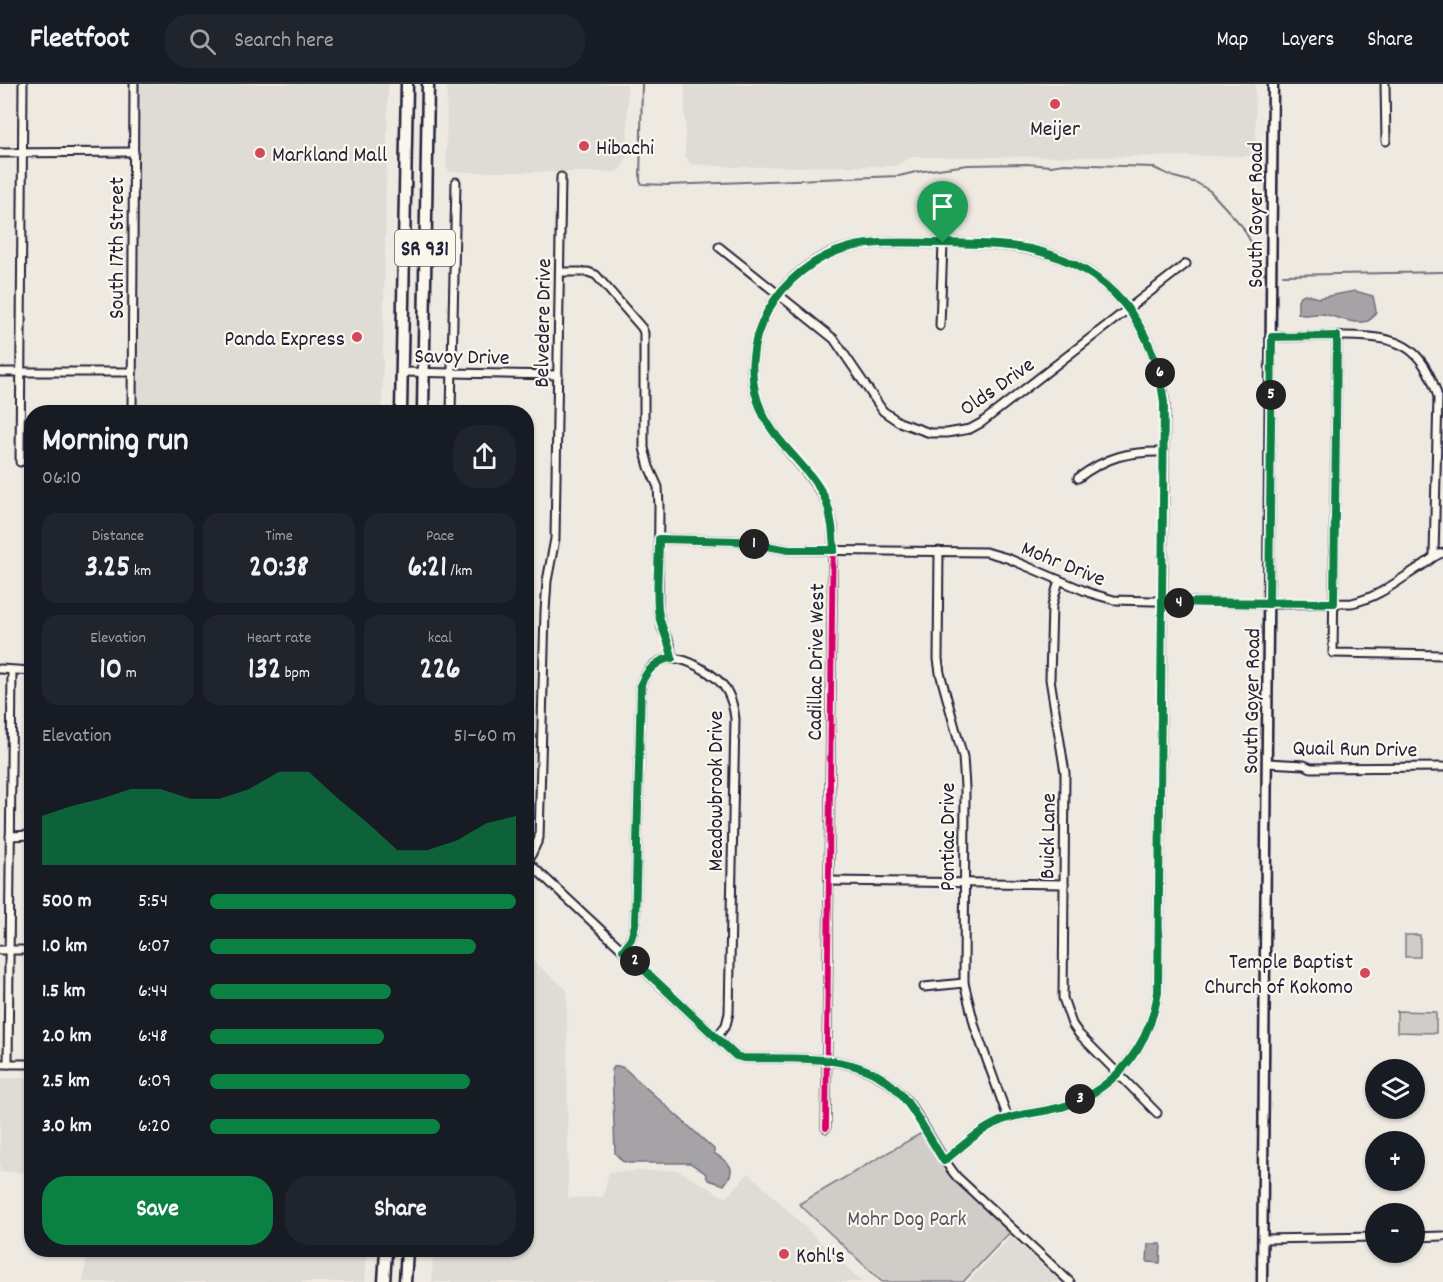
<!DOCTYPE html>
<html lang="en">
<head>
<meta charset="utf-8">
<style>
	:root { --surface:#171b24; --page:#20242c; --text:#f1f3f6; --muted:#9ea1a6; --line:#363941; --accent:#0b8043 }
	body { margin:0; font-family:Dekko,sans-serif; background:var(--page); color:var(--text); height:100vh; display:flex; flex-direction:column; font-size:22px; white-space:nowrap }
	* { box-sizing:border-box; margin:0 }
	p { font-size:20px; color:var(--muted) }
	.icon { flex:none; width:33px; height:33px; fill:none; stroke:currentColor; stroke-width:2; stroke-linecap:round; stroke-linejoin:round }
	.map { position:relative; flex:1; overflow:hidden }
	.sheet { position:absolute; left:24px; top:321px; width:510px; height:852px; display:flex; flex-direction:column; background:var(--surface); border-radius:24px; box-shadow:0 2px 4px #0004 }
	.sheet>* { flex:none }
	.controls { position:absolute; left:1365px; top:975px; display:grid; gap:12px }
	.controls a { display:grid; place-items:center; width:60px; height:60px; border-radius:50%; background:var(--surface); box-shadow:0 2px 4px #0004; font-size:30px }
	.pin { position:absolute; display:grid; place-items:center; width:51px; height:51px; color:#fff; margin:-62px -26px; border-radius:50% 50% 50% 0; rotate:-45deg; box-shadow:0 0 6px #0007 }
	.pin .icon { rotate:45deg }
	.km { position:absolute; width:30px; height:30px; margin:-15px; border-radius:50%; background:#222; color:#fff; font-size:16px; line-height:30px; text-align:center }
	.round { display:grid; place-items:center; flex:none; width:63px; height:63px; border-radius:24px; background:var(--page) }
	.overview { display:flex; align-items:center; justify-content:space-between; height:102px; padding:0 18px }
	h1 { font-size:33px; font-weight:800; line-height:45px }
	.metrics { display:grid; grid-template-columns:repeat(3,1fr); gap:9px; height:102px; padding:6px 18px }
	.metrics div { display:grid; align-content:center; border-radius:15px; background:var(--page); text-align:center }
	.metrics b { font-size:30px; font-weight:800 }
	.metrics small { font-size:16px; font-weight:400 }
	.metrics p { font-size:16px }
	.chart { height:168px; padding:12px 18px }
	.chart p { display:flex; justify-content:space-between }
	.chart svg { width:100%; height:108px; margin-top:6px; fill:var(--accent); opacity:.7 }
	.primary-button { display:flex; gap:12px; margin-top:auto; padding:12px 18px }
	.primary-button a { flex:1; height:69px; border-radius:24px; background:var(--accent); color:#fff; font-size:24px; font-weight:800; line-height:69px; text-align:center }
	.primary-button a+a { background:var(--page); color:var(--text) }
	ul { padding:0 18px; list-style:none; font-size:20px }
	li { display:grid; grid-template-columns:96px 72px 1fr; align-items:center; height:45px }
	li i { height:15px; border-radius:8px; background:var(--accent) }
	header { display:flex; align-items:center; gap:36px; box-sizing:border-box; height:84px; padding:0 30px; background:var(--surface); border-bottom:2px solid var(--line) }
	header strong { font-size:28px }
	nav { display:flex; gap:33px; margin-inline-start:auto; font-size:21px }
	.search { width:420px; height:54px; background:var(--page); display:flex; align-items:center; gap:15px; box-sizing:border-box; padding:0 21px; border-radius:24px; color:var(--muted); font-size:22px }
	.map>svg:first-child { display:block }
	.built { fill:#dfdbd5 }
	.green { fill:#d0cdc9; stroke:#797882; stroke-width:1.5 }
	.water { fill:#a6a3a7; stroke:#716f7c; stroke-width:1.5 }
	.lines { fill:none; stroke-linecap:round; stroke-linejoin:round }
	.stream { stroke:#716f7c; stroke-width:2 }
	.minor-casing { stroke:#22223b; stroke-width:11 }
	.tertiary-casing { stroke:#22223b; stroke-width:13 }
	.primary-casing { stroke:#22223b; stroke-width:15 }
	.minor { stroke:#fbf7ec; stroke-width:7 }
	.tertiary { stroke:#fbf7ec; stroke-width:8 }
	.primary { stroke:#fbf7ec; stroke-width:10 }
	.cycleway-casing { stroke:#fbf7ec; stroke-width:10 }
	.cycleway { stroke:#d6006c; stroke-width:6 }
	.route-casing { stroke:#fff; stroke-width:12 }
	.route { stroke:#0b8043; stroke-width:8 }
	.poi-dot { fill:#d1495b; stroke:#fbf7ec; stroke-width:2 }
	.labels { text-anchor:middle; stroke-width:4.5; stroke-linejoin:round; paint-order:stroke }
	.shield { fill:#fbf7ec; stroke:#636270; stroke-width:1.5 }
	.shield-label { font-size:21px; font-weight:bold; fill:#22223b }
	.poi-label { font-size:22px; fill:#22223b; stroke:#fbf7ec; text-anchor:start }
	.street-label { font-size:22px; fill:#22223b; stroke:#fbf7ec }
	.park-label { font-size:22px; fill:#565566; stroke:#fbf7ec }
</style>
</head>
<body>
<header>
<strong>Fleetfoot</strong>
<div class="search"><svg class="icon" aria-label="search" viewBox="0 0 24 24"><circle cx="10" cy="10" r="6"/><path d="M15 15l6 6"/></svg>Search here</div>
<nav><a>Map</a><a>Layers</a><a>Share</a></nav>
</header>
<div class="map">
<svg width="1443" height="1198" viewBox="0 0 1443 1198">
	<rect width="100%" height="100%" fill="#eeeae2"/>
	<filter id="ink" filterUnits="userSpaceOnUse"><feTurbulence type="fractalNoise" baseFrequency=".0167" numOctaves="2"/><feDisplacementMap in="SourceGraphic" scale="12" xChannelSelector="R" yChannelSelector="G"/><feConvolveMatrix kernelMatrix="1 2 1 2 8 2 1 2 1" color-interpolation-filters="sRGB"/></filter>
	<g filter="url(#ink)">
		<g class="built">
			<polygon points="138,0 388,0 382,328 136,328"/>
			<polygon points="447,0 627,0 628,71 620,86 614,88 450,88 446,83"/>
			<polygon points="683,0 1255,0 1256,72 912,73 894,82 733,83 691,80 685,72 685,4"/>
			<polygon points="527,872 567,906 568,1114 603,1113 609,1088 678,1086 726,1114 749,1089 862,1198 432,1198 433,1166 526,1166"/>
			<rect x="0" y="994" width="31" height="94"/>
			<polygon points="1011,1153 1061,1198 968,1198"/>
			<polygon points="91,1166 367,1166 365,1198 83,1198 86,1178"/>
		</g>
		<g class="green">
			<rect x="1405" y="851" width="15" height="22"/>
			<polygon points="1397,927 1436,928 1436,949 1397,948"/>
			<polygon points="925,1047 944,1077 1013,1145 963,1198 882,1198 799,1120"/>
		</g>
		<g class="water">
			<path d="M1355 207 1373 212 1376 227C1369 250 1337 231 1321 230 1312 229 1306 234 1298 229V216L1300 212 1305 210 1318 214Z"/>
			<path d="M618 982 624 984 714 1065V1069C730 1080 738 1084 724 1101L708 1096 705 1089 690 1079H629L622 1077 615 1069 612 986 614 983Z"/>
			<polygon points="1148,1160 1161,1160 1160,1179 1147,1178"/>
		</g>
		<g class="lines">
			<g class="stream">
				<polyline points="642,0 640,97 642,100 668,101 899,92 916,88 968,81 1027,80 1051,82 1064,80 1152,83 1174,93 1197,99 1210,107 1242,142 1252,160 1264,190"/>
				<polyline points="1283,191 1443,188"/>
			</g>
			<g class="minor-casing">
				<g id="minor">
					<polyline points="1385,0 1386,57"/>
					<polyline points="0,69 134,68"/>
					<polyline points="719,163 834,255 883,327 899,338 930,349 947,349 970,345 981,339 1186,180"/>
					<polyline points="560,188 588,188 596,191 642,244 644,249 644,364 649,383 658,403 659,422 658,526 662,544 670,560 672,574"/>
					<polyline points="940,242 943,159"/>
					<polyline points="1337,252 1333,569 1443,571"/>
					<path d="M1272 253C1297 253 1322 252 1347 252 1398 253 1422 260 1438 313L1434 471"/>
					<polyline points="0,288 132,288"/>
					<polyline points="402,288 558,291"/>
					<polyline points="132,328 134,0"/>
					<polyline points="451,328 456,98"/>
					<polyline points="20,378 23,0"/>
					<path d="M1078 394C1106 373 1129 367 1164 368"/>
					<path d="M659 455 738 457 789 466 986 468 1007 474 1090 509 1114 516 1269 520 1352 519C1382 512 1398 496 1423 481 1431 476 1434 471 1443 469"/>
					<polyline points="939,467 938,575 940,589 963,673 965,703 964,899 975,943 1008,1034"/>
					<polyline points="1059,496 1052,522 1050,595 1065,689 1063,914 1072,940 1079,950 1157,1029"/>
					<polyline points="0,585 32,587"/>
					<polyline points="1267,679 1304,681 1311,684 1443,683"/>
					<polyline points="10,752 32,751"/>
					<path d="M526 776 736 972 743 974C794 976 857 967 897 1006 920 1028 935 1067 957 1093L1070 1198"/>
					<polyline points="528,778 539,754 545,527 547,497 555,455 561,93"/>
					<polyline points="829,797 1064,800"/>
					<polyline points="0,866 32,866"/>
					<path d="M623 866 631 855 635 841 641 600C653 571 674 569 699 583 710 589 721 596 727 607 732 616 734 625 735 635L729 929 726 941 717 953"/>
					<polyline points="924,903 964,899"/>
					<polyline points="0,980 32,980"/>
					<polyline points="8,980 12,587"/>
					<path d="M826 1044 833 442C831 434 829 424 825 416 820 405 812 396 804 386 779 356 751 326 752 284 754 228 795 175 851 163 879 157 908 159 937 159 967 159 998 160 1027 165 1107 178 1155 242 1165 319L1158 907C1151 960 1118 1002 1068 1021 1049 1028 1028 1028 1009 1034 984 1041 964 1061 944 1077"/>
					<polyline points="1414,1153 1443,1152"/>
					<polyline points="1263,1155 1376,1153"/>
				</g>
			</g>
			<g class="tertiary-casing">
				<polyline id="tertiary" points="1262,1198 1273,0"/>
			</g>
			<g class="primary-casing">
				<g id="primary">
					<polyline points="401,328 407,0"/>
					<polyline points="423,328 428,0"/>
					<polyline points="384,1198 386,1166"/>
					<polyline points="405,1198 407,1166"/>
				</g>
			</g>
			<use href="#minor" class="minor"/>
			<use href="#tertiary" class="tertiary"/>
			<use href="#primary" class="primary"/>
			<g class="cycleway-casing">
				<path id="cycleway" d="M826 1044 833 442C831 434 829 424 825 416 820 405 812 396 804 386 779 356 751 326 752 284 754 228 795 175 851 163 879 157 908 159 937 159 967 159 998 160 1027 165 1107 178 1155 242 1165 319L1158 907C1151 960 1118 1002 1068 1021 1049 1028 1028 1028 1009 1034 984 1041 964 1061 944 1077"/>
			</g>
			<use href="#cycleway" class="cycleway"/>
		</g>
	</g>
	<g class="lines" filter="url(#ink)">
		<g class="route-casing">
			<path id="route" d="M943 159C912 159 877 156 847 164 779 183 731 260 762 328 777 362 812 384 826 417 832 433 833 449 834 466H789L738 457 659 455C659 478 656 502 658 525 659 542 670 557 672 574 658 575 646 587 641 600L635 841 631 855 623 866 736 972 743 974C793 976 860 967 898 1007 916 1027 929 1054 944 1077 964 1061 984 1041 1009 1034 1028 1028 1049 1028 1068 1021 1118 1002 1150 961 1158 908L1162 518 1334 519 1337 252 1272 253 1269 520 1162 518 1164 319C1155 241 1109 182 1030 165 1001 159 971 160 943 159"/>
		</g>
		<use href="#route" class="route"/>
	</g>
	<g class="poi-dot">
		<circle cx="1055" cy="20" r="6"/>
		<circle cx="584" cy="62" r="6"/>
		<circle cx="260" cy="69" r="6"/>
		<circle cx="357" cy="253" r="6"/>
		<circle cx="1365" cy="889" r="6"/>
		<circle cx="784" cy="1170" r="6"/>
	</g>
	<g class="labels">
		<rect class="shield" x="395" y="146" width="60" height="36" rx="4.5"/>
		<g class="shield-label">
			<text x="425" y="171">SR 931</text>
		</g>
		<g class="poi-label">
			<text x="1055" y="51" text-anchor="middle">Meijer</text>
			<text x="596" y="70">Hibachi</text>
			<text x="272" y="77">Markland Mall</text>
			<text x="345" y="261" text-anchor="end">Panda Express</text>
			<text x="1353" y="884" text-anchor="end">Temple Baptist<tspan x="1353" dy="25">Church of Kokomo</tspan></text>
			<text x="796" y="1178">Kohl's</text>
		</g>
		<g class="street-label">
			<text transform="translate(1254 131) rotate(-90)" y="8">South Goyer Road</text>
			<text transform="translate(115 164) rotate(-90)" y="8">South 17th Street</text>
			<text transform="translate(541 239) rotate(-89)" y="8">Belvedere Drive</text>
			<text transform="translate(462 271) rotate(1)" y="8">Savoy Drive</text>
			<text transform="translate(996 301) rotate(-35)" y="8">Olds Drive</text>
			<text transform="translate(1064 478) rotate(22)" y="8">Mohr Drive</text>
			<text transform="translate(814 578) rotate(-89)" y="8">Cadillac Drive West</text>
			<text transform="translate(1250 617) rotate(-89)" y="8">South Goyer Road</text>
			<text transform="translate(1355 663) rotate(1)" y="8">Quail Run Drive</text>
			<text transform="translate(714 707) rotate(-90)" y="8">Meadowbrook Drive</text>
			<text transform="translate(1046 752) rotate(-89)" y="8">Buick Lane</text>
			<text transform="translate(946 753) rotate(-90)" y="8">Pontiac Drive</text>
		</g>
		<g class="park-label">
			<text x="907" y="1141">Mohr Dog Park</text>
		</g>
	</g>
</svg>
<div class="controls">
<a><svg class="icon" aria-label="layers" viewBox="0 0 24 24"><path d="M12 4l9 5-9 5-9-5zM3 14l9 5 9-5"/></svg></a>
<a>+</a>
<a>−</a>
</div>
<div class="pin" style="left:943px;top:159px;background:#1e9e55"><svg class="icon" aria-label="arrive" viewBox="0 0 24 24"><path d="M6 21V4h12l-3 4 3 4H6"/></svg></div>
<b class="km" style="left:754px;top:460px">1</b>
<b class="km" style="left:635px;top:877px">2</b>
<b class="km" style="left:1080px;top:1015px">3</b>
<b class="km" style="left:1179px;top:519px">4</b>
<b class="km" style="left:1271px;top:311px">5</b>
<b class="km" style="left:1160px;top:289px">6</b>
<section class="sheet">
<div class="overview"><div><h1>Morning run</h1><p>06:10</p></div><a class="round"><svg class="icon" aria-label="share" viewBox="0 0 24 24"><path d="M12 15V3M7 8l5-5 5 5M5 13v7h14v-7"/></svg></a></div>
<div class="metrics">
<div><p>Distance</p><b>3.25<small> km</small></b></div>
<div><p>Time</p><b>20:38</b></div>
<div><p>Pace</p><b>6:21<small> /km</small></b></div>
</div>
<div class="metrics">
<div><p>Elevation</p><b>10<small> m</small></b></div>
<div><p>Heart rate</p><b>132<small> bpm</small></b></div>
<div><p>kcal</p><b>226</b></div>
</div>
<div class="chart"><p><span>Elevation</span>51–60 m</p>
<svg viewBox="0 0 160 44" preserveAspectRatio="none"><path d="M0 44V24L10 20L20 17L30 13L40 13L50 17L60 17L70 13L80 6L90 6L100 17L110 27L120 38L130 38L140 34L150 27L160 24V44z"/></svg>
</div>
<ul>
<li><b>500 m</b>5:54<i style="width:100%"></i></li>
<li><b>1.0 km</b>6:07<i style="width:87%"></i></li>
<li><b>1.5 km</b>6:44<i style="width:59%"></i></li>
<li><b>2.0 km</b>6:48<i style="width:57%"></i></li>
<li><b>2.5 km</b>6:09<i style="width:85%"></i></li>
<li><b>3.0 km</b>6:20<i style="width:75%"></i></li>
</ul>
<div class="primary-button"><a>Save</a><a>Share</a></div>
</section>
</div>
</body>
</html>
